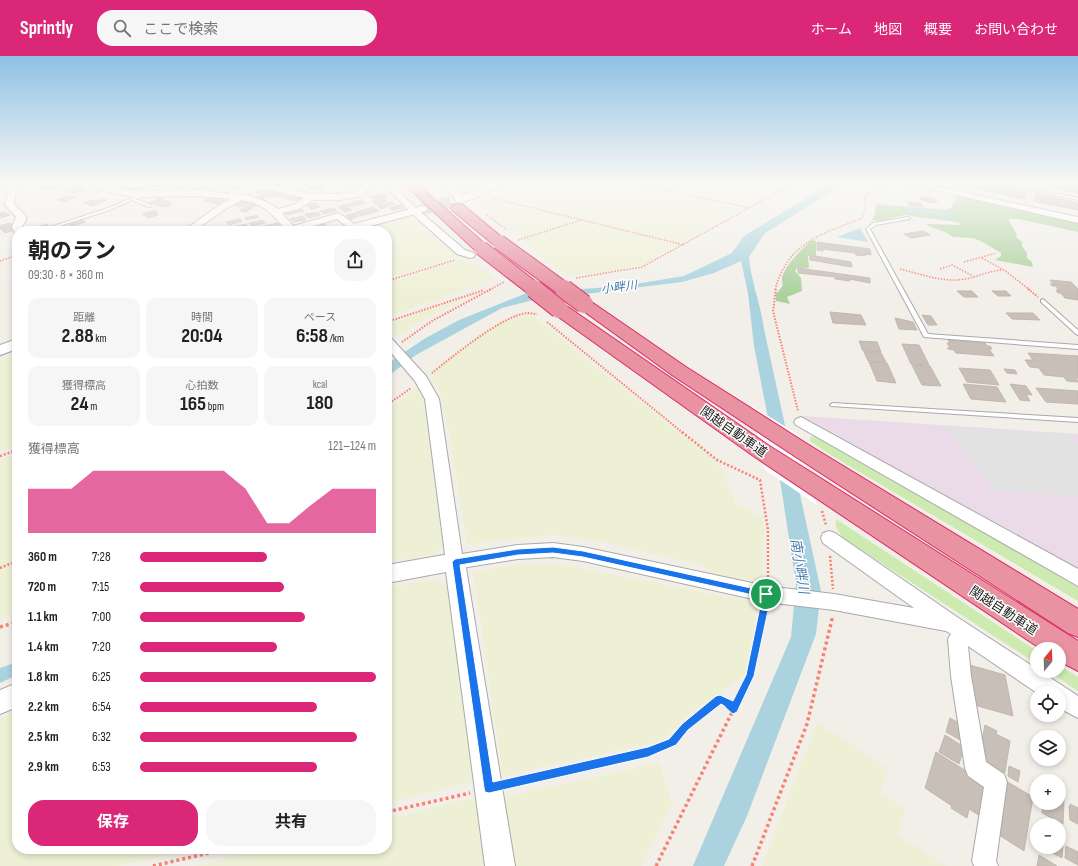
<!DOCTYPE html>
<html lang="ja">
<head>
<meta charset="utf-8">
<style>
	:root { --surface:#fff; --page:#f6f6f6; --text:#222; --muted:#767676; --accent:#db2777 }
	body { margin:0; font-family:"Sofia Sans Condensed","Noto Sans JP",sans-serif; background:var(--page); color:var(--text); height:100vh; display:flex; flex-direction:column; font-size:15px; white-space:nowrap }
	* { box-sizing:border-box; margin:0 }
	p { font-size:13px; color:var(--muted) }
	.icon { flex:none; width:22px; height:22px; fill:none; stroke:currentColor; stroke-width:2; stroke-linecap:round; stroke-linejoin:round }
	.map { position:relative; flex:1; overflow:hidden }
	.details { position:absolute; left:12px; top:170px; width:380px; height:628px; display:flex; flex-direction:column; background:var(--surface); border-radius:16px; box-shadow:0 2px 6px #0003 }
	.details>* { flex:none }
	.needle { width:26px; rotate:19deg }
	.tools { position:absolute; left:1030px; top:586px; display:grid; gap:8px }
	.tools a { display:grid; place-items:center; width:36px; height:36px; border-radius:50%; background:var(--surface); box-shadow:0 2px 6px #0003; font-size:20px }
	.pin { position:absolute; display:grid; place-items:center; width:34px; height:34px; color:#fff; margin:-17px; border:2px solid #fff; border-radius:50%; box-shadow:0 1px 4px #0007 }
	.round { display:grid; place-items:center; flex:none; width:42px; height:42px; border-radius:16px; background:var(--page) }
	.head { display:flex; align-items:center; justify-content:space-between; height:68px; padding:0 16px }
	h1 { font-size:22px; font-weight:700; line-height:30px }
	.metrics { display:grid; grid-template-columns:repeat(3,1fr); gap:6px; height:68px; padding:4px 16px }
	.metrics div { display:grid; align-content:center; border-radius:10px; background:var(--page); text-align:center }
	.metrics b { font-size:20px; font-weight:700 }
	.metrics small { font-size:11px; font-weight:400 }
	.metrics p { font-size:11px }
	.chart { height:112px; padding:8px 16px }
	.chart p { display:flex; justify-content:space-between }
	.chart svg { width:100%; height:72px; margin-top:4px; fill:var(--accent); opacity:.7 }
	.cta { display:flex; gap:8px; margin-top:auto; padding:8px 16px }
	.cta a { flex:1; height:46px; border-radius:16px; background:var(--accent); color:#fff; font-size:16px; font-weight:700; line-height:46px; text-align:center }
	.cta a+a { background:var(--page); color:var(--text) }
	ul { padding:0 16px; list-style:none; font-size:13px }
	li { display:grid; grid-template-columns:64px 48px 1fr; align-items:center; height:30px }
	li i { height:10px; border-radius:5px; background:var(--accent) }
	header { display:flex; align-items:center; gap:24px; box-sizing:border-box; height:56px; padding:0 20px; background:var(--accent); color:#fff }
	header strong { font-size:19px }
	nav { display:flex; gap:22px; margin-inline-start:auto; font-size:14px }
	.search { width:280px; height:36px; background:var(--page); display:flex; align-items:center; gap:10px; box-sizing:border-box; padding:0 14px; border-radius:16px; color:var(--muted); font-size:15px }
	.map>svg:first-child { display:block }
	.industrial { fill:#ebdbe8 }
	.farmland { fill:#eef0d5 }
	.grass { fill:#cdebb0 }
	.forest { fill:#add19e }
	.parking { fill:#e2e2e2 }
	.water { fill:#aad3df }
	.pier { fill:#fff }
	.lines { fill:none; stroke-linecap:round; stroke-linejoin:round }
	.stream-far1 { stroke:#aad3df; stroke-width:2.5 }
	.stream { stroke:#aad3df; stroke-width:3.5 }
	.building { fill:#c7bfb8; stroke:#c4b6ab }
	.tertiary-tunnel { stroke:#c8c6c1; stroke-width:12; stroke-dasharray:12 5.5; stroke-linecap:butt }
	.service-casing { stroke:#a9a9a9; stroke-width:2 }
	.minor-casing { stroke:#a9a9a9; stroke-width:2 }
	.tertiary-casing { stroke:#a9a9a9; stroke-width:2 }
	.motorway-casing { stroke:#dc2a67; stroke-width:2 }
	.path-far3 { stroke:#fa8072; stroke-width:1.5; stroke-dasharray:1.5 1.5; stroke-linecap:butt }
	.path-far2 { stroke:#fa8072; stroke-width:2; stroke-dasharray:1.5 1.5; stroke-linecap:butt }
	.path-far1 { stroke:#fa8072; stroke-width:2.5; stroke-dasharray:2 2; stroke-linecap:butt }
	.path { stroke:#fa8072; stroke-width:3.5; stroke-dasharray:3 3; stroke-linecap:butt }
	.service { fill:#fff; fill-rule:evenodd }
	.minor { fill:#fff; fill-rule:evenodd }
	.tertiary { fill:#fff; fill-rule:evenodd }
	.motorway { fill:#e892a2; fill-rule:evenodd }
	.motorway-bridge-far1-casing { stroke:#dc2a67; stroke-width:16; stroke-linecap:butt }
	.motorway-bridge-casing { stroke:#dc2a67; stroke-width:20; stroke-linecap:butt }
	.motorway-bridge-far1 { stroke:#e892a2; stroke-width:14 }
	.motorway-bridge { stroke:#e892a2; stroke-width:18 }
	.route { fill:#1a73e8; stroke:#fff; fill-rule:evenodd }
	.labels { text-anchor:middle; stroke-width:3; stroke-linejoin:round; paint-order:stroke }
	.far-water-label { font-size:12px; font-style:italic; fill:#4a7aab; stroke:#fff }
	.street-label { font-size:13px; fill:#222; stroke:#fff }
	.water-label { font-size:14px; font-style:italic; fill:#4a7aab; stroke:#fff }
</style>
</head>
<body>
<header>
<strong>Sprintly</strong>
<div class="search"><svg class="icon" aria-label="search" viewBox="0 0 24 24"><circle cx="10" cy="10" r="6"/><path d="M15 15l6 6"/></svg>ここで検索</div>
<nav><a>ホーム</a><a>地図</a><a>概要</a><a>お問い合わせ</a></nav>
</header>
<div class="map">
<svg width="1078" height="810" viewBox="0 0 1078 810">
	<rect width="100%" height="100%" fill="#f2efe9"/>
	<polygon class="industrial" points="803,360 1078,378 1078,515"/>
	<g class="farmland">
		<polygon points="448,126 496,126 473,135 459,133"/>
		<polygon points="514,126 784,126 644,208 628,212 595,218 567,219 545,203 522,181 471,145"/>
		<polygon points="412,160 460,201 387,222 387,175 359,175"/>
		<polygon points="465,203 475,207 494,223 387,261 387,227"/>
		<polygon points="465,241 466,242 419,266 396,281 387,271 387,268"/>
		<polygon points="529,257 612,324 707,398 721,411 737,451 742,449 764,463 763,530 713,520 701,509 602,486 557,479 467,488 449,377 441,340 429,317 503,264"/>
		<polygon points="17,297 17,390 0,396 0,305"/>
		<polygon points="416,332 423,342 443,492 432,499 387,506 387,353"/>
		<polygon points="17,398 17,556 0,563 0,404"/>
		<polygon points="521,508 562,508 757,547 755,570 746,618 689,658 662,685 503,720 473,516"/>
		<polygon points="436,523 449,532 475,717 469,727 387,747 387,531"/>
		<polygon points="17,655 17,793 190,793 118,810 0,810 0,663"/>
		<polygon points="817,666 888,713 880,737 906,754 898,779 946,810 762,810"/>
		<polygon points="659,707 672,747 641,810 512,810 503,741"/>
		<polygon points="471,742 478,744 486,810 195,810 267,793 387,793 387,763"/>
	</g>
	<g class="grass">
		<polygon points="815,380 822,381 1078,530 1078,545 829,398 810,385 810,381"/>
		<polygon points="836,463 1037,595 1037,608 843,482 836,471"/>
		<polygon points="1059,609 1078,621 1078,635 1048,615 1059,615"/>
	</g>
	<g class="forest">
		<polygon points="963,140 1078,166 1078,176 1019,163 1008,163 1017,179 1016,181 1022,186 1022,190 1027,197 1027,202 1032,206 1033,211 995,204 1001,200 1001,197 981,185 972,182 953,181 945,176 928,170 927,168 961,169 958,166 904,159 880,165 872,164 875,158 876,148 946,154 952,151 956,141"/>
		<path d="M812 184 816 185V199L808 200 809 212H797L795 215 801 222 802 235 787 241 790 248 776 245V238L782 231C783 228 782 225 782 222 784 210 803 192 812 184Z"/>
	</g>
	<polygon class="parking" points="947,371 1069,378 1078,389 1078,440 993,434"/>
	<g class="water">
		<path d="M833 126H848L765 177 749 201C751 226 761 249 764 273L821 535 816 578 747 760 724 810H693L791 581 796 528 780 424 754 290 748 237 741 205 714 217 682 226 529 245 502 252 416 299 387 321V308L424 283 459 264 527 237 623 230 684 220 732 197 744 180Z"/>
		<polygon points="910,152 955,157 956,161 906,156 906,153"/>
		<polygon points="860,172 868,186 837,181"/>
		<polygon points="17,606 17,619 0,627 0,612"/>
	</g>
	<polygon class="pier" points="752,350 799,379 817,449 764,413"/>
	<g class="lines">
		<g class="stream-far1">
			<polyline points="418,157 462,146"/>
			<polyline points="355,175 398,162"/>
		</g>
		<polyline class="stream" points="0,299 17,292"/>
	</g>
	<g class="building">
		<polygon points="222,126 239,126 232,130 217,128"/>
		<polygon points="962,126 982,126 981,127 1007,132 1008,131 1014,132 1013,133 1027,137 1024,143 960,128"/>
		<polygon points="1052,126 1066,127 1066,128 1078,131 1078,137 1050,131"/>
		<polygon points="159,127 167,128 160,131 152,130"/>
		<polygon points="179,127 184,127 191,128 183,132 172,130"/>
		<polygon points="59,128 63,128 50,134 40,133 45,131 50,132"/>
		<polygon points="137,129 143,132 135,136 126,134"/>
		<polygon points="199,129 211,130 205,134 193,133"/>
		<polygon points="312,129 318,129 326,130 321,134 307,132"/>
		<polygon points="74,131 86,133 77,137 64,135"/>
		<polygon points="263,133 275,136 262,143 255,141 261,138 256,137 259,135 256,134"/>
		<polygon points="277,136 289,139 283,142 278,139 274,141 270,140"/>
		<polygon points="383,138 387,140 374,143 371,141"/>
		<polygon points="1036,138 1056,141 1056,142 1078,147 1078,154 1033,145"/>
		<polygon points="291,139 302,141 300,142 302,142 297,145 285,143"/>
		<polygon points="69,140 75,141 63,146 57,144"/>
		<polygon points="212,140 225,143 219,148 203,145"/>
		<polygon points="927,141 936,144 937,146 929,147 919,143 921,141"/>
		<polygon points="159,142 171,146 167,147 171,149 166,151 149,147"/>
		<polygon points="384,142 387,145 376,148 372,145"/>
		<polygon points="104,143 107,144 92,150 84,147 91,144 96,145"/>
		<polygon points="361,144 365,147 351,151 348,148"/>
		<polygon points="238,145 249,147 242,151 233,149"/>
		<polygon points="392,146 395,148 386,151 381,153 377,149"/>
		<polygon points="907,146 921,147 923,151 909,149"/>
		<polygon points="252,147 257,149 246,156 239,155"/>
		<polygon points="315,147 320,151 311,153 307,149"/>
		<polygon points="346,148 352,154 345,156 338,151"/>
		<polygon points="400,149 403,152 393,154 389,152"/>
		<polygon points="300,151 304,155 287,159 284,156"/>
		<polygon points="374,151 379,155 361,160 356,156"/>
		<polygon points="333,152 337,155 324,158 320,155"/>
		<polygon points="154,154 158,157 156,158 158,159 149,162 142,158"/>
		<polygon points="5,156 10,159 0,162 0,157"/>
		<polygon points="318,156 321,159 308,162 305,158"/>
		<polygon points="355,157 359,160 350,164 346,159"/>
		<polygon points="257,159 259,161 247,164 245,162"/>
		<polygon points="303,160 306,164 293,166 290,163"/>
		<polygon points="240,163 242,165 229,169 226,166"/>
		<polygon points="82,164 85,166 73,170 69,169"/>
		<polygon points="263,164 265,167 252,170 249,167"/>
		<polygon points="322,166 328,171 317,174 311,169"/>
		<polygon points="9,167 15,169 0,173 0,170"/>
		<polygon points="277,167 280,170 269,173 265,170"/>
		<polygon points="46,168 50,170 36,174 33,172"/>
		<polygon points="246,168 249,171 236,175 233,171"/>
		<polygon points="67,170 74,175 51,175 61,171"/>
		<polygon points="7,171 13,172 12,175 5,177 1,173"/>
		<polygon points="264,171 268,175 251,174"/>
		<polygon points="923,175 930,179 911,182 904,178"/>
		<polygon points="817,186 870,193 871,199 865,198 865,200 856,199 855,197 823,193 823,195 817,194"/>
		<polygon points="810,199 851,206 852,211 810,204"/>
		<polygon points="798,212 870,222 870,227 849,223 850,225 835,223 835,221 798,217"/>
		<polygon points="1050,224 1071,226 1078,233 1078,244 1065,242 1061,237 1058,237 1056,234 1059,235 1056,230 1053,230 1050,228 1053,228"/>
		<polygon points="957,235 972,235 978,241 964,241"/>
		<polygon points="992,235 1006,235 1011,240 998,240"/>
		<polygon points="830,256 861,259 866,269 833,267"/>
		<polygon points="1006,257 1033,257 1040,264 1012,263"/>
		<polygon points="922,259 931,260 937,269 928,269"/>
		<polygon points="895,262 913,266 917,274 899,273"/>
		<polygon points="948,284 985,287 987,290 990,290 992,293 989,293 994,300 956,297 954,294 948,293 947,292 950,292 947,287 950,287"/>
		<polygon points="859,285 877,286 881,296 863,295"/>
		<polygon points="902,288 919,289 929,309 911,308"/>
		<polygon points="864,296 881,297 886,306 868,305"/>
		<polygon points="1028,297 1078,300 1078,322 1076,322 1078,326 1067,325 1064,321 1044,319 1039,312 1030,311 1025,304 1033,304"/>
		<polygon points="869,306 887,307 896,327 877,325"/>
		<polygon points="912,309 930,310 941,330 922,329"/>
		<polygon points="959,312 990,314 999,329 967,326"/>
		<polygon points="1004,313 1015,314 1017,318 1007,317"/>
		<polygon points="963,328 997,331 1006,346 971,343"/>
		<polygon points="1010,328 1026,330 1032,339 1026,338 1030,345 1020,344"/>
		<polygon points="1036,332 1078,335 1078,348 1046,346"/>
		<polygon points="966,608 1005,619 1013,660 971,648"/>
		<polygon points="950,662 966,671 962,685 946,676"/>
		<polygon points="985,669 997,675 996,678 1010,685 1005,716 1004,716 1004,717 983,704 986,692 981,690"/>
		<polygon points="945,679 964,691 959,708 939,696"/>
		<polygon points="936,696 988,729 980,760 969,753 967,762 951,752 952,750 925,732"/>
		<polygon points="1009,710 1020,715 1018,726 1008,720"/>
		<polygon points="1006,725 1033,741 1024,795 996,777"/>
		<polygon points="1059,741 1064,743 1063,768 1042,757 1043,747 1059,747"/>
		<polygon points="1070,748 1078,752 1078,768 1070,764 1069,750 1070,751"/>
		<polygon points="1059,785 1063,788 1062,802 1042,791 1059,791"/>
		<polygon points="1066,790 1078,796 1078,809 1065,802"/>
		<polygon points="1039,799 1057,810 1037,810"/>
	</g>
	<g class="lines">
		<polyline class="tertiary-tunnel" points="422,153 459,144"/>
		<g class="service-casing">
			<g id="service">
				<polygon points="173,126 177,126 160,139 158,139 158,137"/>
				<polygon points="258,126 262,126 270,130 267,131"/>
				<polygon points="992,126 998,126 1078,142 1078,144"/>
				<polygon points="1068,126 1078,126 1078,128"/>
				<polygon points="253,132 256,133 240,143 237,142"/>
				<polygon points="141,138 142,138 142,140 135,143 151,149 151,151 149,151 132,144 110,154 44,175 38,175 108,152"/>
				<polygon points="908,161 910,162 910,163 876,169 870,173 928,278 1078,289 1078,293 924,281 866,173 873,167"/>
				<polygon points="1043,243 1078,274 1078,279 1076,278 1041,246 1041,244"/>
				<polygon points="833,347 1078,362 1078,366 831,350 830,349 831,348"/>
			</g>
		</g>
		<g class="minor-casing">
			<g id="minor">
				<polygon points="5,126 13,126 16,136 14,148 26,160 26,164 22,171 23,175 17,175 17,178 15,177 12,171 16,161 5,149 8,136"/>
				<path d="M72 126H86L132 135 200 134 230 138V134L268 127 284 132 296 126H306L305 128 293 134C314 139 334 139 356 136L364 126H372L362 140 339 144H313L299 153 282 157 293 170 339 157 356 169 358 171 356 173H350L337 163 297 175H287C273 159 264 147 242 144L227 152 194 175H183L221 148 231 143 200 140 132 141 76 128ZM268 133 304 142 293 149 278 153C265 143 251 140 235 138Z"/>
				<polygon points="382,126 390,126 417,153 465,194 474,197 475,199 474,201 470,202 457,198 411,157"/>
				<polygon points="438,126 446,126 466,143 462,146 459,145"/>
				<polygon points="904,126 917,126 1078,161 1078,167 908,128"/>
				<polygon points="387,281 391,282 426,320 439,343 462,498 518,489 553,487 583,491 766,530 834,538 914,552 823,487 821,482 823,477 829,475 835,477 957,561 1037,613 1037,615 1040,615 1078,640 1078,662 1059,652 1059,637 1037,637 968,590 971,620 986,706 1004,718 1007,726 996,805 998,810 974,810 972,805 984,731 968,720 965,712 951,620 948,583 951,578 946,575 834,554 766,546 583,505 553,501 518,503 455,513 449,511 446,506 425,343 415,325 387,292"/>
				<polygon points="801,361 1078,513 1078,530 796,369 794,366 796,363"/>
			</g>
		</g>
		<g class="tertiary-casing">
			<g id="tertiary">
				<path d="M496 126H508L507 128C491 135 476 143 459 147L454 144 455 142Z"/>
				<polygon points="422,150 426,151 427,153 426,155 352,175 333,175 335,173"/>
				<polygon points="17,283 17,293 0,299 0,289"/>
				<polygon points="455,497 462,500 465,506 515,810 485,810 446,516 387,527 387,509"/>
				<polygon points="17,627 17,651 0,658 0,634"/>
			</g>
		</g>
		<g class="motorway-casing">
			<g id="motorway">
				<polygon points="402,126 415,126 486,189 488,192 486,195 481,196 476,195"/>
				<polygon points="458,148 463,149 504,183 506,186 504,189 499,190 494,189 453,155 451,152 453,149"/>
				<polygon points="584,243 590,245 686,311 812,391 1078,553 1078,581 1068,577 796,401 672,319 578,251 576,248 578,245"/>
				<polygon points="559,248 565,249 768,389 1078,585 1078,615 1059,605 1059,593 1041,593 752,399 553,257 551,253 553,249"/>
			</g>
		</g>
		<g class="path-far3">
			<polyline points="628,126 750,152"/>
			<polyline points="492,142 684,189"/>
			<polyline points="487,159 507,174"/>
			<polyline points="518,184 582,164"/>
			<polyline points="982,202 1002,213"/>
			<polyline points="0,205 17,199"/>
			<polyline points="964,206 996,197"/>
			<path d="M900 213C921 218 943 227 965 223 978 221 990 214 1004 214L1030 234"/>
			<polyline points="940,213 952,209 973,220"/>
			<polyline points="576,222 642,211 796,126"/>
			<polyline points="387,225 455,204"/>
			<polyline points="489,234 504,226"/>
			<path d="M775 234C788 186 820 179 862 162L866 152 864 141 886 126"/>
		</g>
		<g class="path-far2">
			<polyline points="776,233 773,255 798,355"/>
			<polyline points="1028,233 1038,241"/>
			<polyline points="387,266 484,234"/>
			<polyline points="547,266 683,377"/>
			<polyline points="402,286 432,265 491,233"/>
			<path d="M432 317C452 301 504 258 528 257 531 257 534 258 537 258"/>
			<polyline points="387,349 411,332"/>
		</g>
		<g class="path-far1">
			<polyline points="682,376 717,404 760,424 768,474 768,525"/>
			<polyline points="0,400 17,394"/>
			<polyline points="822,455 826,469"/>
			<polyline points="830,500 833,533"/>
			<polyline points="0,512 17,505"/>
			<polyline points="762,564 765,552"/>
			<polyline points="832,564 833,560"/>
		</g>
		<g class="path">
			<polyline points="0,571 17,566"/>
			<polyline points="508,728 648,696 673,686 685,671 720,644 728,646 733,653"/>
			<polyline points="387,756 470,737"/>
			<polyline points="153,810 226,793"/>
			<polyline points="656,810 750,620 763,563"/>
			<polyline points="752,810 807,668 832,563"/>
		</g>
		<use href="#service" class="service"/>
		<use href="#minor" class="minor"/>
		<use href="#tertiary" class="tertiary"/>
		<use href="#motorway" class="motorway"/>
		<g class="motorway-bridge-far1-casing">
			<g id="motorway-bridge-far1">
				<polyline points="499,186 565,234"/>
				<polyline points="481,192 535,234"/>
			</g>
		</g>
		<g class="motorway-bridge-casing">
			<g id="motorway-bridge">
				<polyline points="534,233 559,253"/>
				<polyline points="564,233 584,248"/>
			</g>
		</g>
		<use href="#motorway-bridge-far1" class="motorway-bridge-far1"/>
		<use href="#motorway-bridge" class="motorway-bridge"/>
	</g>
	<linearGradient id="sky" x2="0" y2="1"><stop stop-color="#8fc0e4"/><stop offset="0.53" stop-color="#f9f8f5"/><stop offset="1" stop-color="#f9f8f5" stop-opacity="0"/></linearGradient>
	<rect width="1078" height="239" fill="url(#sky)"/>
	<path class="route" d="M553 491 583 495 769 536V550L754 620 737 656 733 658C728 655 726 650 721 648L688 674 676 689 648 701 489 737 485 736 484 732 452 506 455 503 518 493ZM553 497 583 501 762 541 746 619 733 645 720 639 716 640 682 668 669 683 648 691 493 726 460 509 518 499Z"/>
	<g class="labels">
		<g class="far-water-label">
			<text transform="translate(619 231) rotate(-7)" y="4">小畔川</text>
		</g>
		<g class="street-label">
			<text transform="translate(734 375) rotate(35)" y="5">関越自動車道</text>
			<text transform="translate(1004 554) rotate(33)" y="5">関越自動車道</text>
		</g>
		<g class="water-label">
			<text transform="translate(800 510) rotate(81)" y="5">南小畔川</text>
		</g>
	</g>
</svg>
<div class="tools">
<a><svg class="needle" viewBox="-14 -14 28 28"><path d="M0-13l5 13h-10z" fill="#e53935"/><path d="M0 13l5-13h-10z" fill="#767676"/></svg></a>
<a><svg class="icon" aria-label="locate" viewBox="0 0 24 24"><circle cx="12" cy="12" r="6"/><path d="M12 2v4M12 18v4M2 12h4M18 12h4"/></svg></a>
<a><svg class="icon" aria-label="layers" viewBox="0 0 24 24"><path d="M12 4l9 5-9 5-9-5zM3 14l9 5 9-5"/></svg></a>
<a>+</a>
<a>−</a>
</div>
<div class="pin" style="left:766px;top:538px;background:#1e9e55"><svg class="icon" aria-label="arrive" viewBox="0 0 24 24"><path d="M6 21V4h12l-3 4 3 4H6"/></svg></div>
<section class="details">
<div class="head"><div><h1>朝のラン</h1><p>09:30 · 8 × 360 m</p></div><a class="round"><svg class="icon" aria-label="share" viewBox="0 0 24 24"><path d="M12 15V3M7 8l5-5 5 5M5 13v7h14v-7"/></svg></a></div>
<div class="metrics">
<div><p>距離</p><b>2.88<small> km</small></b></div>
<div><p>時間</p><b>20:04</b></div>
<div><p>ペース</p><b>6:58<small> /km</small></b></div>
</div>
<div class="metrics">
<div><p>獲得標高</p><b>24<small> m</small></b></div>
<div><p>心拍数</p><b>165<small> bpm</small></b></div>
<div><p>kcal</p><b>180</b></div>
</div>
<div class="chart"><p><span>獲得標高</span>121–124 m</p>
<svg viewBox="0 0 160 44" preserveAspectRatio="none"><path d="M0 44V17L10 17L20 17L30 6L40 6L50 6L60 6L70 6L80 6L90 6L100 17L110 38L120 38L130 27L140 17L150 17L160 17V44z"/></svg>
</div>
<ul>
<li><b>360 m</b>7:28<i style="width:54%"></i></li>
<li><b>720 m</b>7:15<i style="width:61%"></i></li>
<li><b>1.1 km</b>7:00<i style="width:70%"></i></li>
<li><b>1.4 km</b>7:20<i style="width:58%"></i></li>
<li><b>1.8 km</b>6:25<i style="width:100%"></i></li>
<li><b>2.2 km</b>6:54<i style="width:75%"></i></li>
<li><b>2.5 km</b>6:32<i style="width:92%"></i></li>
<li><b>2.9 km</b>6:53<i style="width:75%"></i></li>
</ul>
<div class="cta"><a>保存</a><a>共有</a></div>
</section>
</div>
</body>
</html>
